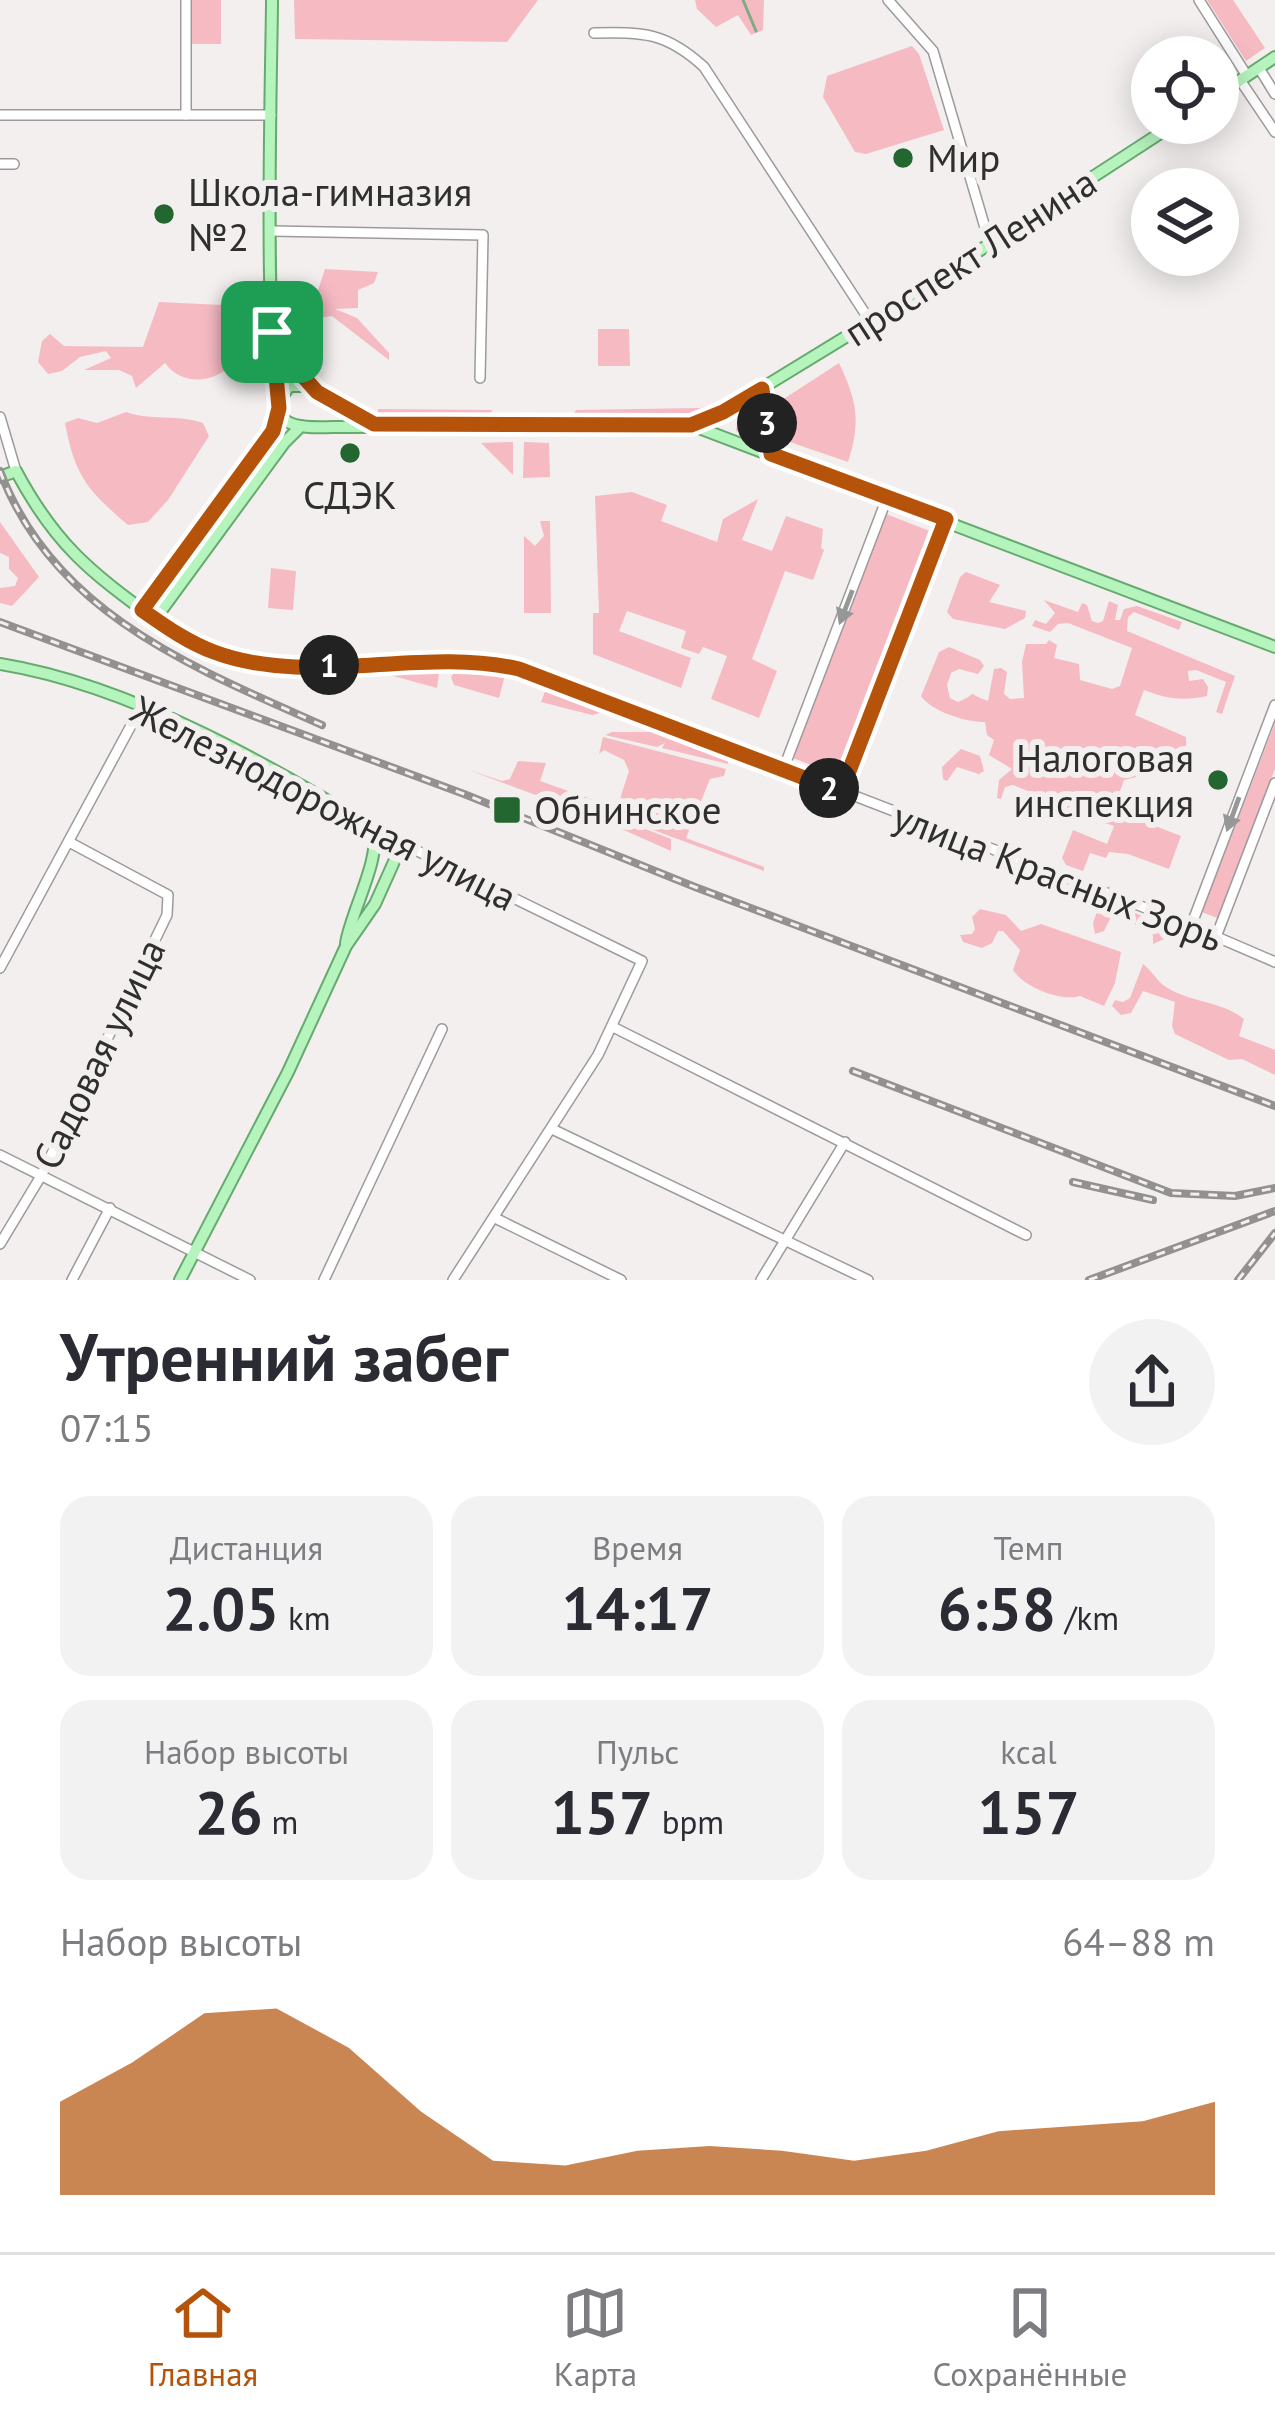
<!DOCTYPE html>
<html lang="ru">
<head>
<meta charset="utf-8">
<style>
	:root { --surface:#fff; --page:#f2f2f3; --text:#2b2b33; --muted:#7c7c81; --line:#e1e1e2; --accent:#b45309 }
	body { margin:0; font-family:"PT Sans",sans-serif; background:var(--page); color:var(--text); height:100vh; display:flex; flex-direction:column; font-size:45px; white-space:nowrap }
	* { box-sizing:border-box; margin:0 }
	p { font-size:39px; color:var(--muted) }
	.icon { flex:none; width:66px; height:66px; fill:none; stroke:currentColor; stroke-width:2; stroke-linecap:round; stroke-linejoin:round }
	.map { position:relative; height:1280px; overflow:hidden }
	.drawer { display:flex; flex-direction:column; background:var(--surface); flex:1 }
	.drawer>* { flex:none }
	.fabs { position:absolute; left:1131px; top:36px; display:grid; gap:24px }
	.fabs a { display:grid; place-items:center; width:108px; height:108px; border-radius:50%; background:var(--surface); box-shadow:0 6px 30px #0003; font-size:60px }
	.pin { position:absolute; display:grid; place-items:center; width:102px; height:102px; color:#fff; margin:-51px; border-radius:24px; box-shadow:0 6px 18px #0006 }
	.km { position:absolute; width:60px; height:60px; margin:-30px; border-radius:50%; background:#222; color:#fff; font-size:33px; line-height:60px; text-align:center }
	.round { display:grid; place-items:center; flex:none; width:126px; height:126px; border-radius:63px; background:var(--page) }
	.head { display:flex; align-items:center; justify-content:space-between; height:204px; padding:0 60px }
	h1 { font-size:66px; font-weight:700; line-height:90px }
	.stats { display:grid; grid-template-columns:repeat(3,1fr); gap:18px; height:204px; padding:12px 60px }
	.stats div { display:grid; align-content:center; border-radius:30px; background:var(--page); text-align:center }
	.stats b { font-size:60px; font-weight:700 }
	.stats small { font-size:33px; font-weight:400 }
	.stats p { font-size:33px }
	.chart { height:336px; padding:24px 60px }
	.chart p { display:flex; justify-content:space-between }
	.chart svg { width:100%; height:216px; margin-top:12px; fill:var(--accent); opacity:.7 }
	.menu { display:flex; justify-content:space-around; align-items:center; height:168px; border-top:3px solid var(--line); background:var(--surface); font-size:33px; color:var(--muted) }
	.menu a { display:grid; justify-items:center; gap:6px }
	.menu .current { color:var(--accent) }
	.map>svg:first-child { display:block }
	.green { fill:#f6bac3 }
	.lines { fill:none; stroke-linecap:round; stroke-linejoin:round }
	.stream { stroke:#7eab82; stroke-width:3 }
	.minor-casing { stroke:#9e9a9b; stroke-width:12 }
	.major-casing { stroke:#67aa6f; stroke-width:14 }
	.minor { stroke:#fff; stroke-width:9 }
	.major { stroke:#b6f4be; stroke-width:10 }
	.rail-casing { stroke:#939090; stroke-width:8 }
	.rail { stroke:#f3efef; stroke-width:3; stroke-dasharray:9; stroke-linecap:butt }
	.oneway { fill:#989797 }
	.route-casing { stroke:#fff; stroke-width:24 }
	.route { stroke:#b45309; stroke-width:15 }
	.poi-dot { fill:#246630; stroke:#f3efef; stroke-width:4.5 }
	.labels { text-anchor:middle; stroke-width:12; stroke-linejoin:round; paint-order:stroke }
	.poi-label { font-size:39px; fill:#302f2f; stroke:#f3efef; text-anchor:start }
	.street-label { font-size:39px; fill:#302f2f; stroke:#f3efef }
</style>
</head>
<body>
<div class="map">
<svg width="1275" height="1280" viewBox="0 0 1275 1280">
	<rect width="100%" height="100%" fill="#f3efef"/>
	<g class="green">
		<rect x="190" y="0" width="31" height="44"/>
		<polygon points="294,0 538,0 507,42 295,39"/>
		<polygon points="695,0 764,0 763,30 751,35 738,15 716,27 697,9"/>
		<polygon points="1207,0 1233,0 1265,48 1246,61"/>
		<polygon points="912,46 919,54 944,130 866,154 855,152 823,97 827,76"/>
		<polygon points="325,269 378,272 374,283 358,290 358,308 335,309 357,318 389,353 389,360 332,316 313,319 312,308"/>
		<path d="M159 302 222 305 227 346 224 371C204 384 180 383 165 363L136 388 132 376 119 370H84L111 358 106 351 80 357 62 371 48 374 38 362 42 341 50 334 64 346 143 347Z"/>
		<polygon points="598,329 629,329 630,366 598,366"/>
		<path d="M839 363C857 401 861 421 848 462L784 440 779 402Z"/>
		<polygon points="757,379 758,383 722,407 698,414 572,417 576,410 700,408 719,402"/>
		<polygon points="751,407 760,410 761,442 736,431 738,416"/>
		<polygon points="378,409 493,410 487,416 378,416"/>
		<path d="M126 412C151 421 177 414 203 423L209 436 168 500 148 522 128 525C87 490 75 476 65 423L78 418 97 423Z"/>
		<polygon points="513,442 513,475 481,443"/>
		<polygon points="524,442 549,443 550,477 523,478"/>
		<polygon points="632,492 667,505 661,521 717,542 723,519 758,499 742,540 772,551 786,516 823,529 821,548 824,550 813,580 785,571 752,659 777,671 759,718 711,699 727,656 703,647 699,654 681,648 686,631 627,611 619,631 691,658 681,688 593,654 593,613 599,613 595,496"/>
		<polygon points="886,514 935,533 842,777 793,758"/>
		<polygon points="540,521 550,521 551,613 524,613 524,536 535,546 544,536"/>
		<polygon points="0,522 39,577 12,606 0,603 0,588 15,586 18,578 9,569 9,557 0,553"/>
		<polygon points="271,568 296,571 293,610 268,608"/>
		<polygon points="966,572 1000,585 989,602 1026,611 1025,618 1005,629 953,619 947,612 960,577"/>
		<path d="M1044 600 1078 612 1082 603 1087 605 1092 621 1098 623 1103 621 1109 601 1118 605 1115 620H1120L1124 609 1137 606 1182 622 1179 630 1134 612 1128 617 1127 631 1235 676 1222 714 1216 712 1226 682 1196 670 1188 671 1189 681 1203 679 1208 687 1207 696C1184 701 1166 699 1144 690L1135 715 1186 737C1187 751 1185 769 1173 778L1158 772 1124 780 1117 800 1122 813 1181 836 1169 869 1128 854 1109 852 1106 858 1090 853 1083 871 1066 865 1062 858 1073 830 1107 844 1114 826 1074 812 1066 822 1040 809V796L1013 785 1005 787 1001 799 997 798 999 780 1012 769 989 755 994 740 987 735 985 722C966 722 932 712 921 696L939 652 949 647 980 660 984 666 978 674 959 669 951 673 947 685 950 698 958 702C983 692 961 691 988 701L994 669 1001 668 1007 672 1004 694 1010 699 1024 698 1022 662 1026 644H1046L1049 640 1057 645 1054 658 1079 664 1080 680 1112 689 1120 686 1132 648 1068 623 1058 624 1050 632 1032 626 1035 620 1046 624 1055 613Z"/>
		<polygon points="440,667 437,688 379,672 381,668"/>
		<polygon points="456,670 490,670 505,675 499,698 454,685 451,677"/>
		<polygon points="546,689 593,706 598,703 603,712 592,715 541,702"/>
		<polygon points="1275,723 1275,769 1217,918 1202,912"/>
		<polygon points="612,732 666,732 673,734 670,740 678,737 728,755 728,764 662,748 665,743 657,747 605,735"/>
		<polygon points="603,737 726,769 724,776 710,779 686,838 764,867 764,871 537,787 671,839 671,851 592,816 466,769 502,781 510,779 518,761 546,763 540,781 617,808 629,771 624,760 604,750 599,754"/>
		<polygon points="961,749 980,756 984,771 979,774 957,767 947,781 943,779 942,767"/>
		<polygon points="1107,902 1175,929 1173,935 1153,944 1153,935 1144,928 1112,915 1104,931 1095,934 1093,923 1099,906"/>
		<path d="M980 909 1006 915 1021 931 1041 924 1121 952 1115 983 1104 1006 1080 996C1061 1002 1024 987 1013 970L1020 950 1003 931H998L992 943 982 948 963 942 960 935 972 934 975 929 972 917Z"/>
		<path d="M1143 964C1151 970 1156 979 1163 985 1188 1003 1220 1000 1244 1019L1239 1036 1275 1050V1075L1242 1059 1229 1060 1175 1034 1172 1026 1175 1002 1143 991 1131 1013 1121 1015 1112 1006 1115 1000 1123 1002 1130 998Z"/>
	</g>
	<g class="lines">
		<polyline class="stream" points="743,0 756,31"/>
		<g class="minor-casing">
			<g id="minor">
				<polyline points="888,0 933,51 986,231 995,243"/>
				<polyline points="1199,0 1247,76"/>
				<path d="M594 33C643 32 666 32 704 67L870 321"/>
				<polyline points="1259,68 1275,94"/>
				<polyline points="1240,80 1275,132"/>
				<polyline points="0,115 271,115"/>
				<polyline points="186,115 186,0"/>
				<polyline points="0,164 14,164"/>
				<polyline points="272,231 483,235 480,378"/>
				<polyline points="0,417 16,471"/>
				<polyline points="155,619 186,640 215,653 258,663 481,663 546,677 1182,922 1275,962"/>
				<polyline points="783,770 887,498"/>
				<polyline points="841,792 946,519"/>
				<polyline points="393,839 642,961 598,1055 453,1280"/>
				<polyline points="1191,926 1275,705"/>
				<polyline points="1216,937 1275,783"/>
				<polyline points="0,968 141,707"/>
				<polyline points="613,1027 1026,1235"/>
				<polyline points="552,1129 868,1280"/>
				<polyline points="0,1155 250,1280"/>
				<polyline points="495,1218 621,1280"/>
				<polyline points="0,1244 41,1176 167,915 168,895 69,842"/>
				<polyline points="72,1280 110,1208"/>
				<polyline points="324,1280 442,1029"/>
				<polyline points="761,1280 845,1142"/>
			</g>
		</g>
		<g class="major-casing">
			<g id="major">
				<path d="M272 0C272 55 261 397 285 420 298 431 332 426 348 427L691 425 1275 647"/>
				<polyline points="1218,95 1275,57"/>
				<path d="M274 335C297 378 330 404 374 424"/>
				<polyline points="762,389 771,453"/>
				<polyline points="279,402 289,386 310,386"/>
				<polyline points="691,425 723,412 857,330 1176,123"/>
				<path d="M0 477 16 471C55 544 89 571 155 619L284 443 301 426"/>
				<polyline points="142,609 265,446 279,411"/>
				<path d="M0 664C136 686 275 769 393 839"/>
				<path d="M346 943C351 912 382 856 373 830"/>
				<polyline points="180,1280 288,1072 346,946 375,904 397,855 393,839"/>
			</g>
		</g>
		<use href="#minor" class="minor"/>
		<use href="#major" class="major"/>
		<g class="rail-casing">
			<g id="rail">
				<path d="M0 471C53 613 194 668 322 725"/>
				<polyline points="0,622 464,794 695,887 1275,1106"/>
				<polyline points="853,1071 1171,1193 1235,1196 1275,1188"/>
				<polyline points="1073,1182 1153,1200"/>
				<polyline points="1089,1280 1275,1211"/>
				<polyline points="1238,1280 1275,1233"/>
			</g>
		</g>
		<use href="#rail" class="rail"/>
	</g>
	<defs><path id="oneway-solid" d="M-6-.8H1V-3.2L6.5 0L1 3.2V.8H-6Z" transform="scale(3)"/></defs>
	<g class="oneway">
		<use href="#oneway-solid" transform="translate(846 607) rotate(111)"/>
		<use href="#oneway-solid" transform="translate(1233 814) rotate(110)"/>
	</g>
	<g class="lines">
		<g class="route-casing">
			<path id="route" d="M272 332 293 365 317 392 374 424 691 425 723 412 762 389 771 454 946 519 841 792 519 669C420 646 310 688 214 652 187 642 165 626 142 610L273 431 279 408Z"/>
		</g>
		<use href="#route" class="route"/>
	</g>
	<g class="poi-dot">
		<circle cx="903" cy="158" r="12"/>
		<circle cx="164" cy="214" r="12"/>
		<circle cx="350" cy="453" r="12"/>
		<circle cx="1218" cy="780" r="12"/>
		<rect x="492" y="795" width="30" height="30" rx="6"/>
	</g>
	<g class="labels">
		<g class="poi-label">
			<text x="927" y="172">Мир</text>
			<text x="188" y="206">Школа-гимназия<tspan x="188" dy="45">№2</tspan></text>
			<text x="350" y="509" text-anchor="middle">СДЭК</text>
			<text x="1194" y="772" text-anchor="end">Налоговая<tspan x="1194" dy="45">инспекция</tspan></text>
			<text x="534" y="824">Обнинское</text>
		</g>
		<g class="street-label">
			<text transform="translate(970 257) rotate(-33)" y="14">проспект Ленина</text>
			<text transform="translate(324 803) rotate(27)" y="14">Железнодорожная улица</text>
			<text transform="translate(1058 877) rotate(21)" y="14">улица Красных Зорь</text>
			<text transform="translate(99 1054) rotate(-64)" y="14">Садовая улица</text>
		</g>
	</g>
</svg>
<div class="fabs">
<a><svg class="icon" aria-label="locate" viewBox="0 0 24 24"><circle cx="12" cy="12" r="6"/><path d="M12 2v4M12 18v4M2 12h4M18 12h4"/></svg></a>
<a><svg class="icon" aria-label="layers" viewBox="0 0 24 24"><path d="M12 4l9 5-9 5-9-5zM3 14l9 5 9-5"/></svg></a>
</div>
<div class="pin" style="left:272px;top:332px;background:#1e9e55"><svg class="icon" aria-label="arrive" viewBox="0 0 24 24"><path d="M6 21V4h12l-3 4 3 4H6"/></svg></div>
<b class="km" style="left:329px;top:665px">1</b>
<b class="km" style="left:829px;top:788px">2</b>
<b class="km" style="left:767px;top:423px">3</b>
</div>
<section class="drawer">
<div class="head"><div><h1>Утренний забег</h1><p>07:15</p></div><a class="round"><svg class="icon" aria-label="share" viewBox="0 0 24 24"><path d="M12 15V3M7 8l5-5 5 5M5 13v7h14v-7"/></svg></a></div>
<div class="stats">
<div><p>Дистанция</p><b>2.05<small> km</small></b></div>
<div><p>Время</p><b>14:17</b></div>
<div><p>Темп</p><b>6:58<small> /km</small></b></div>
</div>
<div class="stats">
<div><p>Набор высоты</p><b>26<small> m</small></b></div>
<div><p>Пульс</p><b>157<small> bpm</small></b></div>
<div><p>kcal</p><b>157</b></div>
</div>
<div class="chart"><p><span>Набор высоты</span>64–88 m</p>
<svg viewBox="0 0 160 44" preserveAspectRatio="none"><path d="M0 44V25L10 17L20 7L30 6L40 14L50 27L60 37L70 38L80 35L90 34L100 35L110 37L120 35L130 31L140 30L150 29L160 25V44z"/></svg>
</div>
</section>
<nav class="menu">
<a class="current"><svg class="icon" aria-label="home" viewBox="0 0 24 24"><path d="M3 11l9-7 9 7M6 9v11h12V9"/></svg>Главная</a>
<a><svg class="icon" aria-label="map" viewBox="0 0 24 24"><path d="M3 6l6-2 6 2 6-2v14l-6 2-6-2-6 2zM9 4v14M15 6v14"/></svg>Карта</a>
<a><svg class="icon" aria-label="saved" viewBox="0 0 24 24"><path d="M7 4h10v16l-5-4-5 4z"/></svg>Сохранённые</a>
</nav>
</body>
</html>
